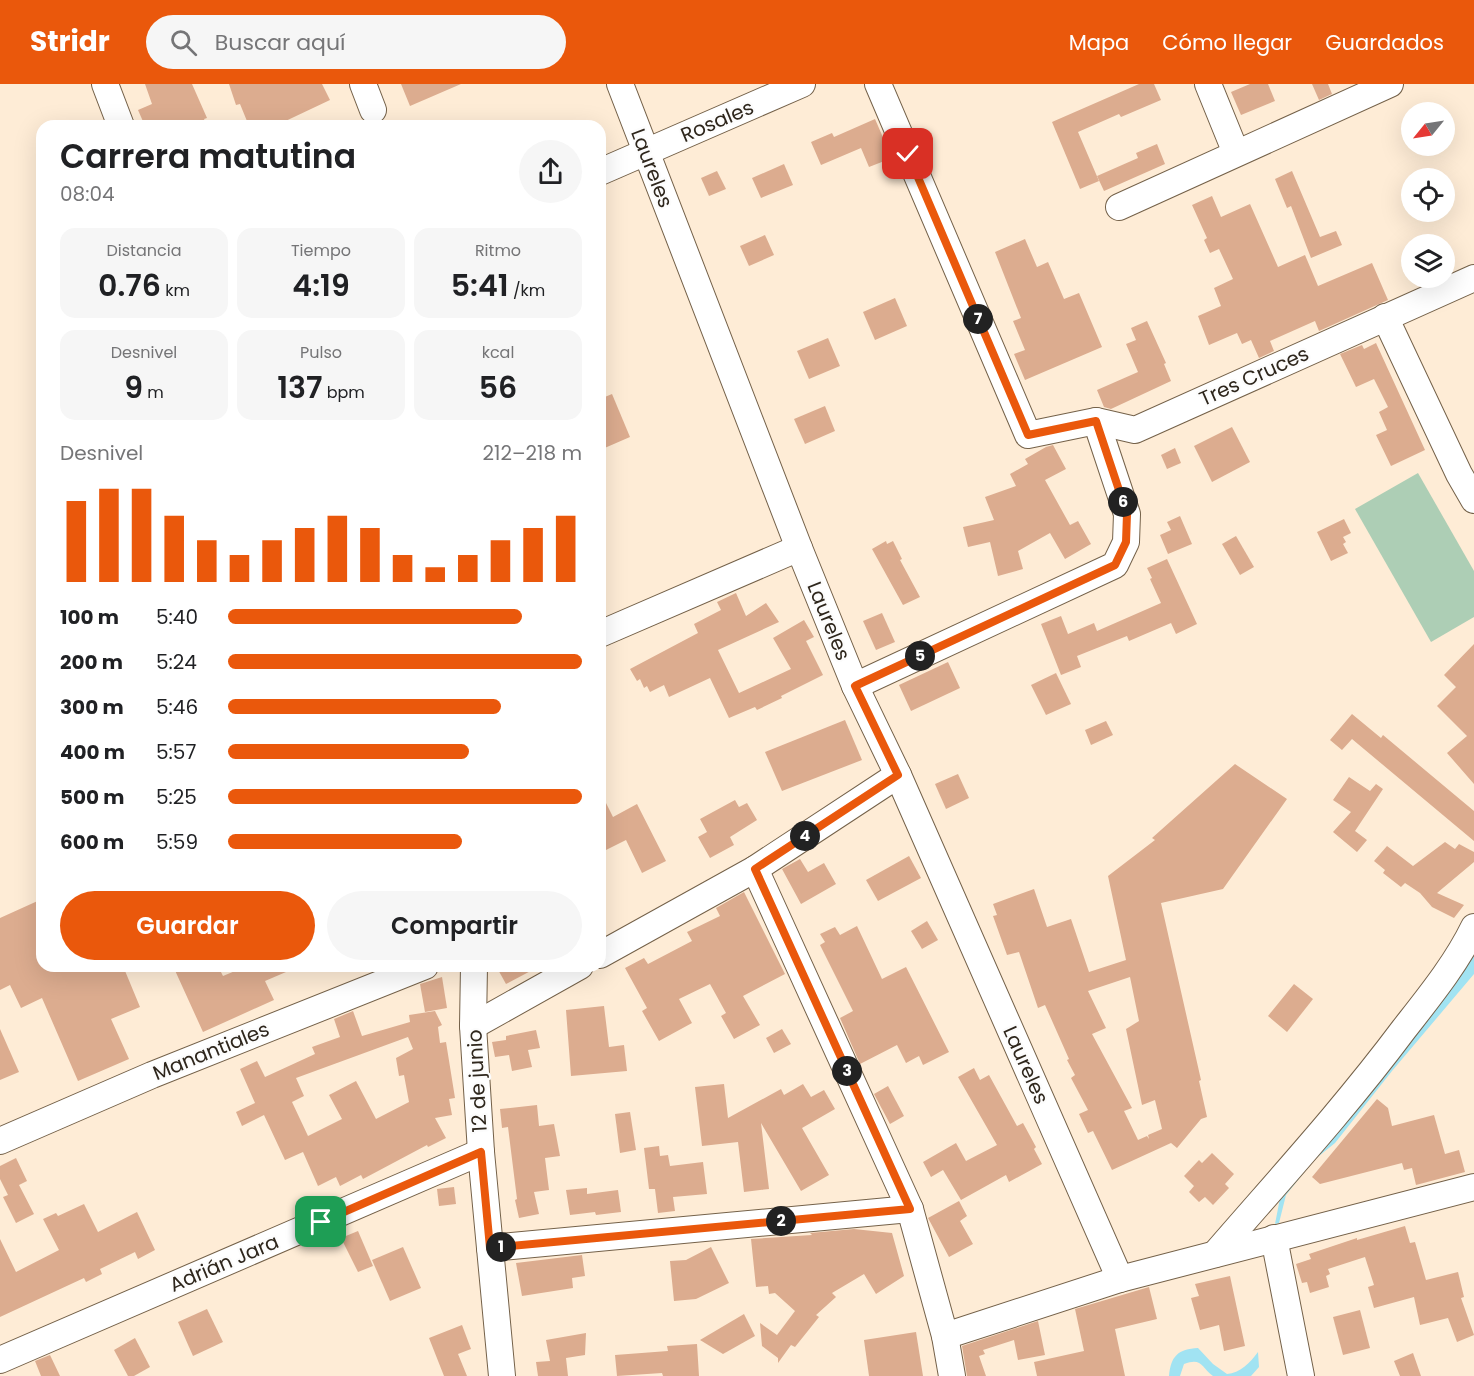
<!DOCTYPE html>
<html lang="es">
<head>
<meta charset="utf-8">
<style>
	:root { --surface:#fff; --page:#f6f6f6; --text:#202124; --muted:#757577; --accent:#ea580c }
	body { margin:0; font-family:Poppins,sans-serif; background:var(--page); color:var(--text); height:100vh; display:flex; flex-direction:column; font-size:22px; white-space:nowrap }
	* { box-sizing:border-box; margin:0 }
	p { font-size:20px; color:var(--muted) }
	.icon { flex:none; width:33px; height:33px; fill:none; stroke:currentColor; stroke-width:2; stroke-linecap:round; stroke-linejoin:round }
	.map { position:relative; flex:1; overflow:hidden }
	.sheet { position:absolute; left:36px; top:36px; width:570px; height:852px; display:flex; flex-direction:column; background:var(--surface); border-radius:18px; box-shadow:0 6px 24px #0002 }
	.sheet>* { flex:none }
	.needle { width:39px; rotate:240deg }
	.controls { position:absolute; left:1401px; top:18px; display:grid; gap:12px }
	.controls a { display:grid; place-items:center; width:54px; height:54px; border-radius:50%; background:var(--surface); box-shadow:0 6px 24px #0002; font-size:30px }
	.pin { position:absolute; display:grid; place-items:center; width:51px; height:51px; color:#fff; margin:-26px; border-radius:12px; box-shadow:0 3px 9px #0006 }
	.km { position:absolute; width:30px; height:30px; margin:-15px; border-radius:50%; background:#222; color:#fff; font-size:16px; line-height:30px; text-align:center }
	.round { display:grid; place-items:center; flex:none; width:63px; height:63px; border-radius:32px; background:var(--page) }
	.summary { display:flex; align-items:center; justify-content:space-between; height:102px; padding:0 24px }
	h1 { font-size:33px; font-weight:600; line-height:45px }
	.metrics { display:grid; grid-template-columns:repeat(3,1fr); gap:9px; height:102px; padding:6px 24px }
	.metrics div { display:grid; align-content:center; border-radius:15px; background:var(--page); text-align:center }
	.metrics b { font-size:30px; font-weight:600 }
	.metrics small { font-size:16px; font-weight:400 }
	.metrics p { font-size:16px }
	.chart { height:168px; padding:12px 24px }
	.chart p { display:flex; justify-content:space-between }
	.chart svg { width:100%; height:108px; margin-top:6px; stroke:var(--accent); stroke-width:6 }
	.action { display:flex; gap:12px; margin-top:auto; padding:12px 24px }
	.action a { flex:1; height:69px; border-radius:36px; background:var(--accent); color:#fff; font-size:24px; font-weight:600; line-height:69px; text-align:center }
	.action a+a { background:var(--page); color:var(--text) }
	ul { padding:0 24px; list-style:none; font-size:20px }
	li { display:grid; grid-template-columns:96px 72px 1fr; align-items:center; height:45px }
	li i { height:15px; border-radius:8px; background:var(--accent) }
	header { display:flex; align-items:center; gap:36px; box-sizing:border-box; height:84px; padding:0 30px; background:var(--accent); color:#fff }
	header strong { font-size:28px }
	nav { display:flex; gap:33px; margin-inline-start:auto; font-size:21px }
	.search { width:420px; height:54px; background:var(--page); display:flex; align-items:center; gap:15px; box-sizing:border-box; padding:0 21px; border-radius:33px; color:var(--muted); font-size:22px }
	.map>svg:first-child { display:block }
	.park { fill:#adceb5 }
	.water { fill:#a1e3f2 }
	.building { fill:#dcac8f; fill-rule:evenodd }
	.lines { fill:none; stroke-linecap:round; stroke-linejoin:round }
	.minor-casing { stroke:#746149; stroke-width:28 }
	.minor { stroke:#fff; stroke-width:26 }
	.route-casing { stroke:#fff; stroke-width:12 }
	.route { stroke:#ea580c; stroke-width:8 }
	.labels { text-anchor:middle; stroke-width:4.5; stroke-linejoin:round; paint-order:stroke }
	.street-label { font-size:20px; fill:#2e261c; stroke:#fcfcfc }
</style>
</head>
<body>
<header>
<strong>Stridr</strong>
<div class="search"><svg class="icon" aria-label="search" viewBox="0 0 24 24"><circle cx="10" cy="10" r="6"/><path d="M15 15l6 6"/></svg>Buscar aquí</div>
<nav><a>Mapa</a><a>Cómo llegar</a><a>Guardados</a></nav>
</header>
<div class="map">
<svg width="1474" height="1292" viewBox="0 0 1474 1292">
	<rect width="100%" height="100%" fill="#feecd6"/>
	<polygon class="park" points="1418,389 1474,487 1474,533 1431,558 1355,425"/>
	<g class="water">
		<polygon points="1474,869 1474,890 1392,987 1335,1059 1314,1076 1286,1111 1279,1139 1275,1140 1281,1109"/>
		<path d="M1198 1264 1213 1280 1227 1290C1240 1289 1250 1279 1258 1268L1259 1283 1251 1292H1213C1201 1283 1202 1273 1184 1280L1180 1292H1169C1171 1272 1178 1265 1198 1264Z"/>
	</g>
	<g class="building">
		<polygon points="145,0 192,0 207,34 204,35 207,42 145,42 138,26 152,20"/>
		<polygon points="229,0 322,0 330,16 275,42 249,42 240,20 236,21"/>
		<polygon points="401,0 461,0 410,22"/>
		<polygon points="1139,0 1154,0 1161,16 1121,33 1119,30 1078,48 1099,97 1080,105 1052,38"/>
		<polygon points="1250,0 1268,0 1275,17 1241,31 1231,8"/>
		<polygon points="1312,0 1328,0 1332,10 1319,16"/>
		<polygon points="875,35 892,74 869,83 861,64 821,81 811,58 832,49 834,53"/>
		<polygon points="1157,60 1165,80 1104,107 1097,92 1138,74 1136,69"/>
		<polygon points="784,80 793,101 761,114 752,94"/>
		<polygon points="717,87 726,105 709,112 701,94"/>
		<polygon points="1292,87 1320,153 1336,147 1342,161 1311,174 1291,122 1287,124 1275,95"/>
		<polygon points="1212,112 1221,133 1250,120 1278,183 1305,171 1318,202 1372,179 1388,216 1319,247 1315,237 1270,257 1274,267 1259,274 1251,256 1242,260 1237,249 1209,261 1198,232 1221,222 1214,204 1233,195 1219,165 1210,169 1204,156 1207,154 1192,121"/>
		<polygon points="765,151 774,171 749,182 740,162"/>
		<polygon points="1025,155 1037,183 1048,178 1064,215 1079,209 1102,263 1025,296 1014,270 1025,266 1013,237 1021,234 995,168"/>
		<polygon points="895,214 907,242 875,256 863,228"/>
		<polygon points="1147,237 1166,279 1164,280 1171,297 1111,325 1104,323 1097,306 1138,288 1126,260 1136,256 1131,244"/>
		<polygon points="828,254 840,282 809,295 797,267"/>
		<polygon points="1376,259 1425,366 1391,382 1376,351 1387,346 1379,328 1388,323 1374,295 1356,303 1340,270 1362,261 1364,265"/>
		<polygon points="612,310 630,353 600,366 600,315"/>
		<polygon points="825,322 835,347 805,360 794,335"/>
		<polygon points="1232,343 1250,378 1212,398 1194,362"/>
		<polygon points="1053,361 1066,385 1045,396 1070,441 1078,437 1091,460 1065,475 1050,449 1018,467 1023,485 998,492 990,458 968,463 963,443 994,436 985,413 1016,402 1010,390 1028,380 1025,375 1046,363"/>
		<polygon points="1175,364 1181,379 1167,385 1161,371"/>
		<polygon points="1180,432 1192,460 1168,470 1160,451 1171,446 1167,438"/>
		<polygon points="1344,435 1351,449 1343,453 1346,458 1343,460 1348,469 1331,477 1317,448"/>
		<polygon points="1236,452 1254,483 1240,491 1222,460"/>
		<polygon points="886,457 887,460 893,457 902,475 900,476 920,513 903,521 872,465"/>
		<polygon points="1167,475 1197,540 1176,550 1171,539 1129,557 1127,552 1077,572 1081,583 1061,591 1041,540 1061,532 1068,550 1094,539 1097,547 1161,519 1150,495 1152,494 1147,484"/>
		<polygon points="736,509 746,532 766,519 779,538 718,566 739,609 791,585 773,554 804,536 814,553 806,557 823,591 781,612 782,614 757,626 755,623 729,634 710,594 669,613 664,601 650,608 647,602 644,604 640,595 637,597 630,585 698,549 694,540 721,526 717,518"/>
		<polygon points="882,529 895,558 876,566 863,537"/>
		<polygon points="1474,560 1474,700 1447,669 1467,652 1437,622 1456,603 1444,591"/>
		<polygon points="948,578 960,604 911,627 899,601"/>
		<polygon points="1056,589 1071,620 1046,631 1031,601"/>
		<polygon points="1352,630 1381,654 1383,651 1474,727 1474,757 1352,655 1342,666 1330,656"/>
		<polygon points="845,636 862,676 782,707 765,668"/>
		<polygon points="1106,637 1113,651 1091,661 1085,646"/>
		<path d="M1235 680 1287 715 1223 805 1161 819 1201 996 1199 997 1207 1033 1201 1035 1177 1064 1171 1059 1112 1086 1093 1047 1088 1049 1079 1030 1088 1026 1071 994 1075 991 1067 976 1069 975 1045 921 1038 924 1019 868 1007 871 993 832 997 831 993 820 1034 805 1047 843 1071 835 1089 888 1126 876 1108 792 1155 756 1152 754ZM1130 893 1139 937 1126 945 1142 1021 1155 1016 1162 1045 1148 1051 1149 1055 1147 1052 1138 1056 1124 1027 1132 1024 1092 950 1106 944 1088 907Z"/>
		<polygon points="958,690 969,714 946,725 935,700"/>
		<polygon points="1349,693 1370,707 1376,700 1383,705 1355,747 1367,756 1357,768 1333,748 1351,728 1333,716"/>
		<polygon points="600,707 613,733 637,720 666,777 642,789 626,756 600,769"/>
		<polygon points="735,716 739,723 747,719 757,736 730,753 734,761 710,774 698,753 707,748 700,735"/>
		<polygon points="1445,758 1455,765 1459,760 1474,768 1474,778 1437,809 1464,821 1454,834 1432,823 1420,809 1405,799 1401,803 1383,789 1385,786 1374,777 1387,762 1413,782"/>
		<polygon points="909,772 921,794 878,817 866,796"/>
		<polygon points="800,775 808,788 824,779 836,800 801,820 782,785"/>
		<polygon points="744,808 785,890 743,912 760,941 734,955 721,932 726,929 710,900 679,915 692,939 659,957 642,927 647,924 625,884 644,874 648,880 692,857 687,848 720,832 716,824"/>
		<polygon points="42,815 42,882 123,882 140,923 111,935 129,975 78,997 42,914 21,924 10,901 0,906 0,834"/>
		<polygon points="927,837 938,856 922,865 911,847"/>
		<polygon points="857,842 882,895 906,883 949,968 923,981 919,972 906,979 897,961 860,980 840,934 853,927 820,861 825,858 820,850 835,843 840,851"/>
		<polygon points="173,882 218,882 223,892 247,882 300,882 265,897 274,916 203,948"/>
		<polygon points="496,882 540,882 506,900"/>
		<polygon points="442,893 447,924 425,928 420,900"/>
		<polygon points="1294,900 1313,915 1287,948 1268,932"/>
		<polygon points="604,922 609,963 624,961 627,987 571,992 566,926"/>
		<path d="M353 927 362 952 410 938 409 931 435 927 442 941 438 943 440 959 446 958 455 1014 449 1015 452 1031 435 1034 446 1054 428 1063 427 1061 363 1095 361 1091 340 1102 336 1093 318 1102 303 1068 285 1076 264 1031 242 1042 236 1028 255 1019 240 985 257 977 265 993 315 970 312 963 340 953 334 935ZM408 953 413 965 396 974 399 992 404 991 409 1018 376 1035 356 997 329 1011 342 1035 308 1052 292 1018 304 1012 296 994Z"/>
		<polygon points="0,945 19,988 0,996"/>
		<polygon points="782,945 791,960 774,969 766,954"/>
		<polygon points="536,946 540,964 528,966 532,983 512,987 509,971 495,973 492,958 506,956 506,952"/>
		<polygon points="974,984 980,996 989,991 1017,1042 1023,1039 1036,1063 1034,1065 1042,1080 1009,1098 1006,1091 961,1116 943,1086 931,1093 923,1078 956,1059 966,1077 997,1061 958,993"/>
		<polygon points="724,1000 728,1034 781,1005 784,1011 803,1000 811,1013 824,1006 835,1025 802,1044 829,1091 801,1107 761,1039 769,1105 744,1108 738,1058 702,1062 695,1003"/>
		<polygon points="888,1002 904,1032 890,1040 874,1010"/>
		<polygon points="1377,1015 1388,1024 1392,1042 1434,1031 1445,1070 1459,1066 1465,1088 1416,1101 1412,1084 1404,1086 1402,1079 1320,1100 1312,1093"/>
		<polygon points="537,1021 539,1042 554,1040 560,1072 545,1074 549,1106 534,1108 539,1130 519,1134 515,1116 517,1115 508,1043 502,1044 500,1025"/>
		<polygon points="630,1028 636,1066 620,1069 615,1030"/>
		<polygon points="659,1062 660,1072 668,1071 670,1082 703,1078 707,1110 673,1113 675,1127 658,1129 655,1105 649,1105 644,1064"/>
		<polygon points="1212,1069 1234,1090 1225,1100 1229,1104 1213,1121 1205,1113 1199,1118 1189,1108 1194,1102 1184,1092 1199,1076 1202,1079"/>
		<polygon points="16,1074 27,1097 19,1101 34,1130 16,1139 3,1113 8,1111 0,1095 0,1082"/>
		<polygon points="454,1103 456,1120 439,1122 437,1105"/>
		<polygon points="587,1104 587,1110 618,1106 621,1128 596,1131 595,1128 570,1131 566,1106"/>
		<polygon points="959,1117 967,1132 960,1137 973,1160 949,1173 928,1134"/>
		<polygon points="84,1120 98,1148 137,1128 155,1166 138,1175 135,1168 100,1185 102,1190 86,1198 84,1194 0,1233 0,1155 16,1188 59,1166 43,1135 56,1129 58,1132"/>
		<polygon points="1405,1142 1410,1159 1415,1158 1426,1196 1458,1188 1464,1213 1461,1214 1474,1251 1457,1258 1448,1234 1420,1241 1414,1213 1374,1224 1368,1203 1374,1201 1365,1173 1328,1185 1330,1190 1326,1192 1329,1203 1310,1209 1307,1198 1302,1199 1296,1180 1311,1175 1309,1170 1357,1154 1357,1156"/>
		<polygon points="854,1145 892,1149 904,1192 876,1210 864,1190 832,1209 836,1213 816,1231 819,1233 795,1263 791,1261 778,1279 778,1274 762,1262 760,1239 777,1251 795,1227 775,1209 769,1210 768,1202 756,1203 751,1155 812,1151 810,1149"/>
		<polygon points="358,1147 373,1182 358,1188 341,1154"/>
		<polygon points="403,1163 421,1204 390,1217 372,1176"/>
		<polygon points="711,1163 729,1199 696,1215 674,1217 670,1177 686,1176"/>
		<polygon points="582,1171 585,1192 572,1194 573,1204 522,1212 516,1179"/>
		<polygon points="1230,1192 1245,1262 1224,1267 1219,1241 1200,1246 1191,1214 1199,1212 1195,1200"/>
		<polygon points="1149,1203 1157,1235 1115,1245 1125,1292 1037,1292 1034,1278 1084,1267 1075,1225"/>
		<polygon points="207,1225 223,1258 193,1272 178,1238"/>
		<polygon points="1360,1226 1370,1264 1343,1271 1333,1233"/>
		<polygon points="744,1230 755,1252 723,1270 700,1256"/>
		<polygon points="1038,1237 1045,1271 1018,1276 1014,1256 983,1266 985,1270 979,1272 986,1292 967,1292 962,1262"/>
		<polygon points="462,1241 471,1265 458,1270 467,1292 444,1292 429,1254"/>
		<polygon points="916,1248 923,1292 869,1292 864,1256"/>
		<polygon points="586,1249 585,1271 566,1274 568,1292 538,1292 536,1278 550,1277 546,1256"/>
		<polygon points="135,1254 150,1283 134,1292 128,1292 114,1266"/>
		<polygon points="697,1260 699,1292 663,1292 662,1289 617,1292 615,1271 668,1267 667,1262"/>
		<polygon points="1413,1269 1421,1292 1400,1292 1394,1277"/>
		<polygon points="50,1271 60,1292 41,1292 35,1277"/>
	</g>
	<g class="lines">
		<g class="minor-casing">
			<g id="minor">
				<polyline points="105,0 121,42"/>
				<polyline points="363,0 373,26"/>
				<polyline points="620,0 799,464 855,602 898,691 1120,1195"/>
				<polyline points="878,0 1028,351 1096,337 1135,346 1474,194"/>
				<polyline points="1208,0 1236,69"/>
				<polyline points="600,88 802,0"/>
				<polyline points="1119,123 1390,0"/>
				<polyline points="1385,233 1459,390 1474,416"/>
				<polyline points="600,550 799,464"/>
				<polyline points="855,602 1115,481 1126,458 1127,430 1096,337"/>
				<polyline points="755,785 910,1125 945,1252 952,1292"/>
				<polyline points="600,871 755,785 898,691"/>
				<polyline points="474,882 473,942 481,1068 502,1292"/>
				<polyline points="473,942 580,882"/>
				<polyline points="0,1057 152,991 425,882"/>
				<polyline points="1274,1154 1301,1292"/>
				<polyline points="490,1164 910,1125"/>
				<path d="M1215 1170C1279 1096 1345 1024 1404 945 1429 913 1456 880 1474 843"/>
				<polyline points="945,1252 1120,1195 1474,1103"/>
				<polyline points="0,1276 481,1068"/>
			</g>
		</g>
		<use href="#minor" class="minor"/>
	</g>
	<g class="lines">
		<g class="route-casing">
			<polyline id="route" points="321,1138 481,1068 490,1164 910,1125 755,785 898,691 855,602 1115,481 1126,458 1127,430 1096,337 1028,351 908,70"/>
		</g>
		<use href="#route" class="route"/>
	</g>
	<g class="labels">
		<g class="street-label">
			<text transform="translate(717 37) rotate(-23)" y="7">Rosales</text>
			<text transform="translate(652 84) rotate(69)" y="7">Laureles</text>
			<text transform="translate(1254 292) rotate(-24)" y="7">Tres Cruces</text>
			<text transform="translate(829 537) rotate(68)" y="7">Laureles</text>
			<text transform="translate(211 967) rotate(-22)" y="7">Manantiales</text>
			<text transform="translate(1026 981) rotate(66)" y="7">Laureles</text>
			<text transform="translate(477 997) rotate(-93)" y="7">12 de junio</text>
			<text transform="translate(224 1179) rotate(-23)" y="7">Adrián Jara</text>
		</g>
	</g>
</svg>
<div class="controls">
<a><svg class="needle" viewBox="-14 -14 28 28"><path d="M0-13l5 13h-10z" fill="#e53935"/><path d="M0 13l5-13h-10z" fill="#757577"/></svg></a>
<a><svg class="icon" aria-label="locate" viewBox="0 0 24 24"><circle cx="12" cy="12" r="6"/><path d="M12 2v4M12 18v4M2 12h4M18 12h4"/></svg></a>
<a><svg class="icon" aria-label="layers" viewBox="0 0 24 24"><path d="M12 4l9 5-9 5-9-5zM3 14l9 5 9-5"/></svg></a>
</div>
<div class="pin" style="left:321px;top:1138px;background:#1e9e55"><svg class="icon" aria-label="arrive" viewBox="0 0 24 24"><path d="M6 21V4h12l-3 4 3 4H6"/></svg></div>
<div class="pin" style="left:908px;top:70px;background:#d93025"><svg class="icon" aria-label="check" viewBox="0 0 24 24"><path d="M5 12l5 5 9-10"/></svg></div>
<b class="km" style="left:501px;top:1163px">1</b>
<b class="km" style="left:781px;top:1137px">2</b>
<b class="km" style="left:847px;top:987px">3</b>
<b class="km" style="left:805px;top:752px">4</b>
<b class="km" style="left:920px;top:572px">5</b>
<b class="km" style="left:1123px;top:418px">6</b>
<b class="km" style="left:978px;top:235px">7</b>
<section class="sheet">
<div class="summary"><div><h1>Carrera matutina</h1><p>08:04</p></div><a class="round"><svg class="icon" aria-label="share" viewBox="0 0 24 24"><path d="M12 15V3M7 8l5-5 5 5M5 13v7h14v-7"/></svg></a></div>
<div class="metrics">
<div><p>Distancia</p><b>0.76<small> km</small></b></div>
<div><p>Tiempo</p><b>4:19</b></div>
<div><p>Ritmo</p><b>5:41<small> /km</small></b></div>
</div>
<div class="metrics">
<div><p>Desnivel</p><b>9<small> m</small></b></div>
<div><p>Pulso</p><b>137<small> bpm</small></b></div>
<div><p>kcal</p><b>56</b></div>
</div>
<div class="chart"><p><span>Desnivel</span>212–218 m</p>
<svg viewBox="0 0 160 44" preserveAspectRatio="none"><path d="M5 44V11M15 44V6M25 44V6M35 44V17M45 44V27M55 44V33M65 44V27M75 44V22M85 44V17M95 44V22M105 44V33M115 44V38M125 44V33M135 44V27M145 44V22M155 44V17"/></svg>
</div>
<ul>
<li><b>100 m</b>5:40<i style="width:83%"></i></li>
<li><b>200 m</b>5:24<i style="width:100%"></i></li>
<li><b>300 m</b>5:46<i style="width:77%"></i></li>
<li><b>400 m</b>5:57<i style="width:68%"></i></li>
<li><b>500 m</b>5:25<i style="width:100%"></i></li>
<li><b>600 m</b>5:59<i style="width:66%"></i></li>
</ul>
<div class="action"><a>Guardar</a><a>Compartir</a></div>
</section>
</div>
</body>
</html>
